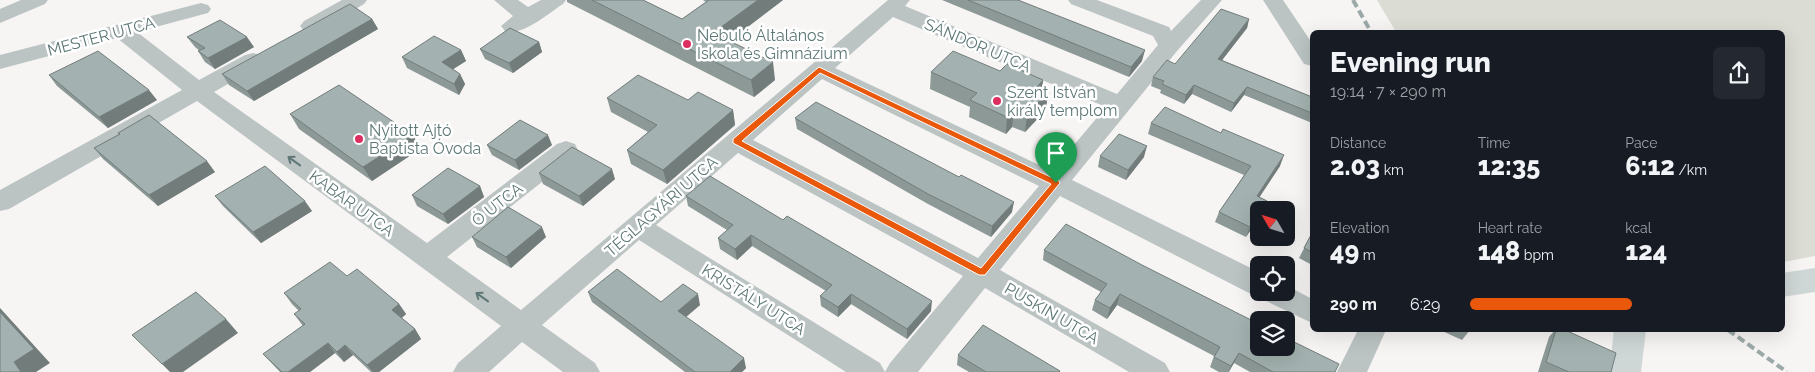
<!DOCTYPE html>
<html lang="en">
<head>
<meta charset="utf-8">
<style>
	:root { --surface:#171b24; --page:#242831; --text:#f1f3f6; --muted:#9ea1a6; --accent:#ea580c }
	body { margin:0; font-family:Raleway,sans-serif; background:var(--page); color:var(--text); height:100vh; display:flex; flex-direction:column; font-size:19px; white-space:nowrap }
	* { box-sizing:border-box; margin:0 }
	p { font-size:16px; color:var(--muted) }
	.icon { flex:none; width:28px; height:28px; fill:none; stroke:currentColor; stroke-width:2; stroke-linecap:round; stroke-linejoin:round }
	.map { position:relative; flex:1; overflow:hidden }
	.drawer { position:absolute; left:1310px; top:30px; width:475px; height:302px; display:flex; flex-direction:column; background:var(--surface); border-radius:8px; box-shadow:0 5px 20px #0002 }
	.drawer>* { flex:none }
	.needle { width:32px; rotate:309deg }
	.controls { position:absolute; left:1250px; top:201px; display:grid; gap:10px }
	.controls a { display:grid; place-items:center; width:45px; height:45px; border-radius:8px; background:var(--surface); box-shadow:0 5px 20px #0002; font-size:25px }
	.pin { position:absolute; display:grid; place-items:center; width:42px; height:42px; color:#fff; margin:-51px -21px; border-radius:50% 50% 50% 0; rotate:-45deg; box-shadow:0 0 5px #0007 }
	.pin .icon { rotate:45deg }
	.round { display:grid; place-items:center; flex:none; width:52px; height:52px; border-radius:8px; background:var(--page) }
	.summary { display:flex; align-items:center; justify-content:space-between; height:85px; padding:0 20px }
	h1 { font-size:28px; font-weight:800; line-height:38px }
	.metrics { display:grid; grid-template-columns:repeat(3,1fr); gap:8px; height:85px; padding:5px 20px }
	.metrics div { display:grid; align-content:center }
	.metrics b { font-size:25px; font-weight:800 }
	.metrics small { font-size:14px; font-weight:400 }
	.metrics p { font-size:14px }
	ul { padding:0 20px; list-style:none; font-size:16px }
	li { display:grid; grid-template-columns:80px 60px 1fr; align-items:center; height:38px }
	li i { height:12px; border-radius:6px; background:var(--accent) }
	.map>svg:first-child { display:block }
	.green { fill:#dbdcd3 }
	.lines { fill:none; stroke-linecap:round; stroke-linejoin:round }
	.minor { fill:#bbc4c3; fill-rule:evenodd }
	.major { fill:#cfd6d6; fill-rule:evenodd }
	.rail { stroke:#9ba9a8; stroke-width:4; stroke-dasharray:8 4; stroke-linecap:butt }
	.wall { fill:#8c9997 }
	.shaded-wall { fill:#727d7b }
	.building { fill:#a3b2b0; stroke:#727d7b }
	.oneway { stroke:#5e7877 }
	.route { fill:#ea580c; stroke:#fff; fill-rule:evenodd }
	.poi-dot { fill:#dd2e60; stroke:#fff; stroke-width:2 }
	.labels { text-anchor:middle; stroke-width:5; stroke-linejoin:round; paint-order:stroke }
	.poi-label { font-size:16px; fill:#5e7877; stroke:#fff; text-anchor:start }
	.street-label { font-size:16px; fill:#5e7877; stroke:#fff }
</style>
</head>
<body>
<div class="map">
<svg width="1815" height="372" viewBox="0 0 1815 372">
	<rect width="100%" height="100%" fill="#f7f5f4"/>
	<polygon class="green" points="1377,0 1815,0 1815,256 1783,262 1782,32 1396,32"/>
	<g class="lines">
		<g class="minor">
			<polygon points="21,0 48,0 45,4 0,23 0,9"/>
			<polygon points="342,0 367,0 364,4 318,31 311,33 304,31 300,26 304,21"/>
			<path d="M494 0H518L528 7 541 0H566L563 4C547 14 524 36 505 31L501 26 513 16Z"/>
			<path d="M888 0H910L905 6 1117 94 1158 45 1153 36 1071 4 1068 0H1097L1169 27 1171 31 1201 0H1222L1177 51 1072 180 1259 272V292H1286V285L1312 299V323L1264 300 1262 295 1249 293 1060 196 1000 270 1165 363 1170 372H1129L985 288 918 372H885L890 363 963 276 738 153 656 225 880 363 885 372H846L639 240 542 325 595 363 600 372H563L522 342 489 372H453L458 363 501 326 197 101 9 209 0 211V190L182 90 117 38 0 69V55L201 3 208 5 211 9 208 13 137 32 199 80 245 55 253 53 261 55 264 60 261 65 214 92 427 243 557 144 566 141 575 144 578 150 575 156 447 257 521 310ZM893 17 1106 107 1052 171 835 68ZM822 79 1039 186 978 258 753 140Z"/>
			<polygon points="1263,0 1283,0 1312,43 1312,66 1304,64"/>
			<polygon points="1358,330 1386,330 1367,372 1337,372"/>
		</g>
		<g class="major">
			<polygon points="1815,268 1815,292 1782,297 1782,273"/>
			<polygon points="1614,330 1646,330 1641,372 1609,372"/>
		</g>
		<g class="rail">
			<polyline points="1353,0 1371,32"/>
			<polyline points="1728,330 1787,372"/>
		</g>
	</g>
	<g class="wall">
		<polygon points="567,0 643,0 682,19 706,2 703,0 783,0 729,41 775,80 754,97 567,2"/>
		<polygon points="942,0 1018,0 1142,61 1129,77"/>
		<polygon points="372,19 378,29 254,101 229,85 222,74"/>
		<polygon points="1249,19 1247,28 1222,60 1312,97 1312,123 1244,95 1231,112 1192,94 1184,104 1160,93 1161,90 1151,86 1153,77"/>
		<polygon points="187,37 254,47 215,69 205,62 198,51 200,51 195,47"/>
		<polygon points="539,42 542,52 513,73 485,59 480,49"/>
		<polygon points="461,50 466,61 453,69 460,74 465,84 459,95 407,68 402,57"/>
		<polygon points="1000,71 1043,80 1042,90 1046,110 1025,132 1012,127 1006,134 969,117 970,107 930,89 931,72"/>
		<polygon points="49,75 157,100 108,128 57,86"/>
		<polygon points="607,98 688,100 733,110 735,125 667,184 631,164 627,150 648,132 611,112"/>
		<polygon points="290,114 420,149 372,181 299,129"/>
		<polygon points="795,118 1012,212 991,237 928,204 797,129"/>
		<polygon points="1151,123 1280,166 1259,197 1267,201 1246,237 1215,222 1219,212 1244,175 1148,134"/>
		<polygon points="118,133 215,172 158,206 103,159 94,148 120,134"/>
		<polygon points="487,145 552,145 519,170 492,155"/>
		<polygon points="1100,156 1144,157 1126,180 1098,167"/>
		<polygon points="539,173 615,179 583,206 543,184"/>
		<polygon points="480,186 484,197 448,224 417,206 412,195"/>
		<polygon points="215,196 312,211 261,243 223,206"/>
		<polygon points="686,196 931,311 907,339 851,304 838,317 821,306 820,296 826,291 752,246 737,260 720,249 718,238 727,230 688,206"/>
		<polygon points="1312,233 1312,265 1299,258"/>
		<polygon points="472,237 546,237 511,268 477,247"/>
		<polygon points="1044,250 1335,372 1250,372 1234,363 1229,372 1219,372 1210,367 1214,356 1117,305 1107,319 1092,310 1095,300 1101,292 1043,260"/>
		<polygon points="347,276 399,304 406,314 402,318 415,329 421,339 379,372 371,372 353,355 344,362 335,353 310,372 280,372 263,354 303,326 294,314 299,311 292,304 284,293"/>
		<polygon points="588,292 661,302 700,305 686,317 746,368 742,372 685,372 592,302"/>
		<polygon points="1440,330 1470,330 1462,340"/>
		<polygon points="1555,330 1565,330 1611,372 1538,372 1549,337"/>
		<polygon points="958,355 1060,372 969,372 957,365"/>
	</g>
	<g class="shaded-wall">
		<polygon points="758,0 783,0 716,51 713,33"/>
		<polygon points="372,19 378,29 254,101 247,91"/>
		<polygon points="1249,19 1247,28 1216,68 1218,59"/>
		<polygon points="247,37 254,47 215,69 208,58"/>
		<polygon points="539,42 542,52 513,73 509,63"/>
		<polygon points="461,50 466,61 447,73 442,62"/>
		<polygon points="1145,50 1142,61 1129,77 1131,67"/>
		<polygon points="773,62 775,80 754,97 751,80"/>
		<polygon points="460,74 465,84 459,95 454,84"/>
		<polygon points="1043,80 1041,97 1037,87"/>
		<polygon points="1194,85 1192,94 1184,104 1186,95"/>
		<polygon points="1247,87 1244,95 1231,112 1234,103"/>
		<polygon points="149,90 157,100 108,128 99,117"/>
		<polygon points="1048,92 1046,110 1025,132 1027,115"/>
		<polygon points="1014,109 1012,127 1006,134 1007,117"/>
		<polygon points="733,110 735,125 667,184 663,170"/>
		<polygon points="413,135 420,149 372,181 363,167"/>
		<polygon points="548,135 552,145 519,170 515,160"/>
		<polygon points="1147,146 1144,157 1126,180 1128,170"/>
		<polygon points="1284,155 1280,166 1253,207 1257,196"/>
		<polygon points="207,161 215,172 158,206 149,195"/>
		<polygon points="612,169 615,179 583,206 579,196"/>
		<polygon points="480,186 484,197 448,224 443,214"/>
		<polygon points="305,201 312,211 261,243 253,232"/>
		<polygon points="1014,202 1012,212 991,237 992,226"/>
		<polygon points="1259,213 1259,218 1246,237 1250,227"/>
		<polygon points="542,227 546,237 511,268 506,257"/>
		<polygon points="751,235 752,246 737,260 735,249"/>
		<polygon points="698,294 700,305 681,321 678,311"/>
		<polygon points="851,294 851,304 838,317 838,307"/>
		<polygon points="1120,294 1117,305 1107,319 1110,308"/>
		<polygon points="932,301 931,311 907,339 907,329"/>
		<polygon points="399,304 406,314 399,320 392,310"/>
		<polygon points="0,308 50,363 36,372 21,372 14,362 0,312"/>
		<polygon points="226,319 238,333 183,372 170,372 162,364"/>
		<polygon points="415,329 421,339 379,372 373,372 367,365"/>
		<polygon points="328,343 335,353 310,372 288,372"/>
		<polygon points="345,345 353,355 344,362 337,352"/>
		<polygon points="1239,353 1234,363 1228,372 1231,366"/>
		<polygon points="744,358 746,368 742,372 730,372"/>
	</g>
	<g class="building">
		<polygon points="592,0 643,0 682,19 709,0 758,0 713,33 773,62 751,80"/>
		<polygon points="968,0 1018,0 1145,50 1131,67"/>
		<polygon points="350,4 372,19 247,91 222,74"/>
		<polygon points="1221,9 1249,19 1218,59 1312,97 1312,113 1247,87 1234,103 1194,85 1186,95 1162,84 1164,81 1153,77 1167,60 1175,64"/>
		<polygon points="220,20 247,37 208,58 198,51 205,48 187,37"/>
		<polygon points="510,28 539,42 509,63 480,49"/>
		<polygon points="434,36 461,50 442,62 460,74 454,84 402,57"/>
		<polygon points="98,51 149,90 99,117 49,75"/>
		<polygon points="953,51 1000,71 1007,64 1043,80 1037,87 1048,92 1027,115 1014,109 1007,117 970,100 977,93 931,72"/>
		<polygon points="638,75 688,100 698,92 733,110 663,170 627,150 657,125 607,98"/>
		<polygon points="339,85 413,135 363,167 290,114"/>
		<polygon points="816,102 959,177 961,175 1014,202 992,226 928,194 795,118"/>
		<polygon points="1165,107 1221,133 1223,129 1284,155 1257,196 1267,201 1261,210 1259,210 1259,213 1250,227 1219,212 1251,166 1151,123"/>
		<polygon points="149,115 207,161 149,195 94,148 120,134 118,133"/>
		<polygon points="520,120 548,135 515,160 487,145"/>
		<polygon points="1119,134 1147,146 1128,170 1100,156"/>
		<polygon points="572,147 612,169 579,196 539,173"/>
		<polygon points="265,166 305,201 253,232 215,196"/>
		<polygon points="448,168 480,186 443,214 412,195"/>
		<polygon points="710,176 783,220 787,216 932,301 907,329 851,294 838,307 820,296 832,285 751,235 735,249 718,238 733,225 686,196"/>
		<polygon points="508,207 542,227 506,257 472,237"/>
		<polygon points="1066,224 1142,265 1259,324 1259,348 1286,348 1286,338 1339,364 1335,372 1273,372 1239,353 1231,366 1214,357 1220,347 1120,294 1110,308 1095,300 1107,284 1044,250"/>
		<polygon points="1312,233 1312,252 1304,248"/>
		<polygon points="330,262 347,276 357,269 399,304 392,310 415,329 367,365 345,345 337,352 328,343 288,372 282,372 263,354 305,324 294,314 301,309 284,293"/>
		<polygon points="617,269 661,302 683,284 698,294 678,311 744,358 730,372 695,372 588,292"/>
		<polygon points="196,292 226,319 162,364 132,335"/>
		<polygon points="0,312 34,349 14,362 21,372 0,372"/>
		<polygon points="983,325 1060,371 1059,372 986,372 958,355"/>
		<polygon points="1556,330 1565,330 1616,353 1611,372 1569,372 1546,362"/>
	</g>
	<defs><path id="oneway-shaft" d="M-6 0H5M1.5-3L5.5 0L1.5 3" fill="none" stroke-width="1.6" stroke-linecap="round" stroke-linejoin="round" transform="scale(1.25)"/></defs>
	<g class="oneway">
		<use href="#oneway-shaft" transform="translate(294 161) rotate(-144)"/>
		<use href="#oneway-shaft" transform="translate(482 297) rotate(-144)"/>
	</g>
	<path class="route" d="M819 67 1059 181 1060 183 985 275H979L733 143V139ZM820 73 1051 184 981 268 742 141Z"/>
	<g class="poi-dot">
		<circle cx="687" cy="44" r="5"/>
		<circle cx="997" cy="101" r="5"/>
		<circle cx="359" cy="139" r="5"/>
	</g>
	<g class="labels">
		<g class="poi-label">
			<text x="697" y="41">Nebuló Általános<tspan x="697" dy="18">Iskola és Gimnázium</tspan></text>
			<text x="1007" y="98">Szent István<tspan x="1007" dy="18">király templom</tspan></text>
			<text x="369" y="136">Nyitott Ajtó<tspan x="369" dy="18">Baptista Óvoda</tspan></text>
		</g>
		<g class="street-label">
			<text transform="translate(101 36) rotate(-15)" y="6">MESTER UTCA</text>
			<text transform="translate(978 45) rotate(23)" y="6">SÁNDOR UTCA</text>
			<text transform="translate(352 203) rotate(36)" y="6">KABAR UTCA</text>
			<text transform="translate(497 204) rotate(-38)" y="6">Ó UTCA</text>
			<text transform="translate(661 206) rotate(-41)" y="6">TÉGLAGYÁRI UTCA</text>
			<text transform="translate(754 299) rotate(32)" y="6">KRISTÁLY UTCA</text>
			<text transform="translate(1052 313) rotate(30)" y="6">PUSKIN UTCA</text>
		</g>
	</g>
</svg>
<div class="controls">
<a><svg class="needle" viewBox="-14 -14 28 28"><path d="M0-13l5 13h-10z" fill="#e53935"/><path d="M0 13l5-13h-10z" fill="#9ea1a6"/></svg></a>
<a><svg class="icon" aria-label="locate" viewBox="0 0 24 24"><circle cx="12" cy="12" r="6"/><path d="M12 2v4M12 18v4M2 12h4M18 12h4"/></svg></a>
<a><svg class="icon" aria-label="layers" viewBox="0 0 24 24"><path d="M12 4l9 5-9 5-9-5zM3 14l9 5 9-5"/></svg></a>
</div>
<div class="pin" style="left:1056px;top:183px;background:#1e9e55"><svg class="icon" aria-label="arrive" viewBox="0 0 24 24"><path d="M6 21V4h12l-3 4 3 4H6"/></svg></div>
<section class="drawer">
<div class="summary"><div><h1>Evening run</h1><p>19:14 · 7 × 290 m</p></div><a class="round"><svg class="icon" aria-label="share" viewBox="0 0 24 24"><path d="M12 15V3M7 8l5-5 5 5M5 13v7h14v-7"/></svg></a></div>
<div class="metrics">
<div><p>Distance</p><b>2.03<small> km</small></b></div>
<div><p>Time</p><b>12:35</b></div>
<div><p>Pace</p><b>6:12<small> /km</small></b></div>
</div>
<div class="metrics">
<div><p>Elevation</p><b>49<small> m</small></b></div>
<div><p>Heart rate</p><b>148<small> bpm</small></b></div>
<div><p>kcal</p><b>124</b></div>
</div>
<ul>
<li><b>290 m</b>6:29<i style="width:55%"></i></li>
</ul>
</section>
</div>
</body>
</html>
